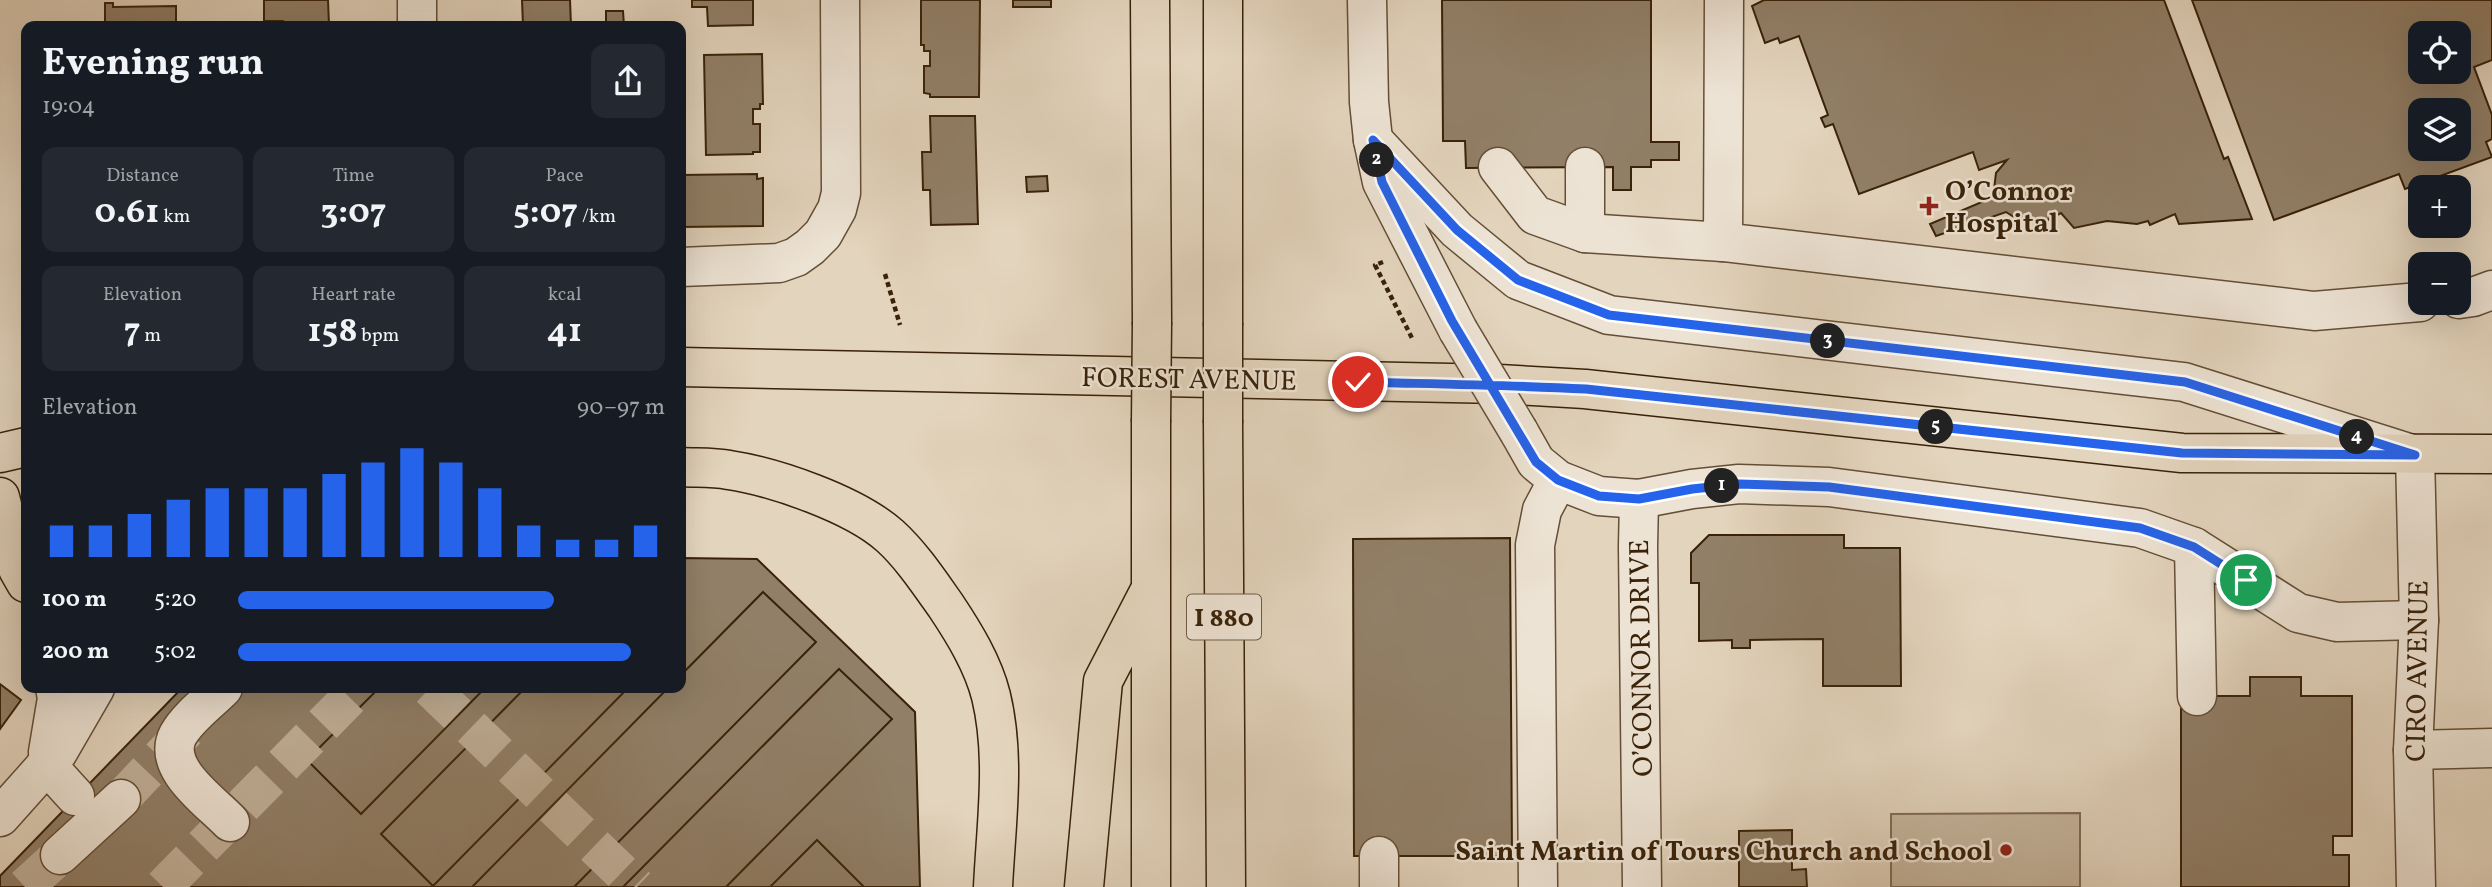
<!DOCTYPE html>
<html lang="en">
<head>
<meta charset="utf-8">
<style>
	:root { --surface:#171b24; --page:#242831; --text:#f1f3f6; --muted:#9ea1a6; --accent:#2563eb }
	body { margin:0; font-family:Vollkorn,serif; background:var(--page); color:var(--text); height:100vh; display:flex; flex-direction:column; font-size:26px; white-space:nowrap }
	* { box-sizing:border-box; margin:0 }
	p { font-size:23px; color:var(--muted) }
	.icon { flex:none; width:38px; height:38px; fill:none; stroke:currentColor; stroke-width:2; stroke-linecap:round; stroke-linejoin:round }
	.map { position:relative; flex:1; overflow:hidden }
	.drawer { position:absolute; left:21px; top:21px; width:665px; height:672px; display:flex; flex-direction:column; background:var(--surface); border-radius:14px; box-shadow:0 7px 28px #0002 }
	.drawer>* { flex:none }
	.fabs { position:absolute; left:2408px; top:21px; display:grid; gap:14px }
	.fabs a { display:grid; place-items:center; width:63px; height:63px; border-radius:14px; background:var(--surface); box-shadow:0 7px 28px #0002; font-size:35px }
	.pin { position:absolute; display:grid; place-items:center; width:60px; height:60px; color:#fff; margin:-30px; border:4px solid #fff; border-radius:50%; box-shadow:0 2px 7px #0007 }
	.km { position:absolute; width:35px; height:35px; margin:-18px; border-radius:50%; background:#222; color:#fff; font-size:19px; line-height:35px; text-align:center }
	.round { display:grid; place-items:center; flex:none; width:74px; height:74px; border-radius:14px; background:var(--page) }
	.headline { display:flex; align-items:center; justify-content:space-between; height:119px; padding:0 21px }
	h1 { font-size:38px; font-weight:700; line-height:52px }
	.stats { display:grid; grid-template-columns:repeat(3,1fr); gap:10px; height:119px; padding:7px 21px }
	.stats div { display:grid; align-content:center; border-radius:14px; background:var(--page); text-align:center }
	.stats b { font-size:35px; font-weight:700 }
	.stats small { font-size:19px; font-weight:400 }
	.stats p { font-size:19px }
	.chart { height:196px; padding:14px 21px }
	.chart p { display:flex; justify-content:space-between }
	.chart svg { width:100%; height:126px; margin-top:7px; stroke:var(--accent); stroke-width:6 }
	ul { padding:0 21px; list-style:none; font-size:23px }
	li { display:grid; grid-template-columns:112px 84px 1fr; align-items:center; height:52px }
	li i { height:18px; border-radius:9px; background:var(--accent) }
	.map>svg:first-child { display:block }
	.green { fill:#c6b69e; stroke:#806c54; stroke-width:2 }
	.building { fill:#917f67; stroke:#392209; stroke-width:2; fill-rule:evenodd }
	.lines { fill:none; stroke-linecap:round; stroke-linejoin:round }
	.minor-tunnel { stroke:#c1b099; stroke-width:38; stroke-dasharray:38 19; stroke-linecap:butt }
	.minor-casing { stroke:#644e36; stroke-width:41 }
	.major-casing { stroke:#392209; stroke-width:41 }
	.highway-casing { stroke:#392209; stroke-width:41 }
	.path { stroke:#392209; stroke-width:4.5; stroke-dasharray:5 3.5; stroke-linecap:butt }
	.minor { stroke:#ede3d4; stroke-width:38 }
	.major { stroke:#e3d4bd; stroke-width:38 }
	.highway { stroke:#e3d4bd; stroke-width:38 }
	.minor-bridge-casing { stroke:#644e36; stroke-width:41; stroke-linecap:butt }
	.highway-bridge-casing { stroke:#392209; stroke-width:41; stroke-linecap:butt }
	.minor-bridge { stroke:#ede3d4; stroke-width:38 }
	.highway-bridge { stroke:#e3d4bd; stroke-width:38 }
	.route-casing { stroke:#fff; stroke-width:14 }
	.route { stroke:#2563eb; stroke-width:9 }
	.poi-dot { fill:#8f2418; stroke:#ede3d4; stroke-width:2.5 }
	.labels { text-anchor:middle; stroke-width:5; stroke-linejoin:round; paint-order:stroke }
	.shield { fill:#ede3d4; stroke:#6f5c46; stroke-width:2 }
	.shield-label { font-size:26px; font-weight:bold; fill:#392209 }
	.poi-label { font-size:28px; font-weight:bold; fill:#392209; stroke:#ede3d4; text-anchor:start }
	.street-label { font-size:28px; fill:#392209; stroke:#ede3d4 }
</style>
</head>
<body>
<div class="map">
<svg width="2492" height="887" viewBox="0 0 2492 887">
	<rect width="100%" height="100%" fill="#e3d4bd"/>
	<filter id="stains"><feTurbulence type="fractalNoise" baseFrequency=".00286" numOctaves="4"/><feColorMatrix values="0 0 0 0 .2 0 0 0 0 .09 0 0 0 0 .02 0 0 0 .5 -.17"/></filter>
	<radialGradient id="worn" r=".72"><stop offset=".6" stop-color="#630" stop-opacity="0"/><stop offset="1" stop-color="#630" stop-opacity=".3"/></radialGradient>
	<polygon class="green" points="2080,813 2080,887 1891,887 1891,814"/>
	<g class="building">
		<polygon points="264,0 328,0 329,25 283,26 283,21 264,21"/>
		<polygon points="522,0 570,0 571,26 523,26"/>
		<polygon points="692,0 753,0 753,25 708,26 707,7 692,7"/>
		<polygon points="921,0 980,0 979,97 930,97 930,94 924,93 924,66 930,66 930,51 924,51 924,45 921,45"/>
		<rect x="1013" y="0" width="38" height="7"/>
		<polygon points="1442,0 1651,0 1651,142 1679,142 1679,160 1651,160 1651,167 1631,167 1631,190 1613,190 1613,167 1466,168 1465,141 1443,141"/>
		<polygon points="2164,0 2224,159 2228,157 2252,219 2179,224 2175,214 2150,225 2148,221 2137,224 2107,221 2074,228 2061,213 2044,222 2022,222 2006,212 1936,236 1930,224 1996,196 1994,190 1996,173 2007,160 1979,170 1973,152 1859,194 1833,124 1825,127 1821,118 1828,115 1799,36 1780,43 1778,38 1765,43 1752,6 1764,0"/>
		<path d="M2192 0H2492V60L2474 67 2492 115V139L2486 142 2492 157 2405 189 2399 174 2274 220ZM2420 33H2459V72H2420ZM2420 110H2459V149H2420Z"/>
		<polygon points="105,3 113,3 113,7 176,6 176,26 105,26"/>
		<polygon points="606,11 623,11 624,26 606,26"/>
		<polygon points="762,54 763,104 760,104 760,109 753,109 753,124 760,124 760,152 753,152 753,154 706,155 704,55"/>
		<polygon points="930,116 975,116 978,224 931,225 930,190 923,190 922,152 931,152"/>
		<polygon points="757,174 757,179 763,178 763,226 681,227 681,175"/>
		<polygon points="1047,176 1048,191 1027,192 1026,177"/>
		<polygon points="1709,535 1844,535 1844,548 1900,548 1901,686 1823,686 1823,639 1750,640 1750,648 1732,648 1732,640 1699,641 1699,583 1691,583 1691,553"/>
		<polygon points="1510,538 1512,856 1354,856 1353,539"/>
		<polygon points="681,558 757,559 915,712 920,887 0,887 0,876 182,688 681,688"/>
		<polygon points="763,592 816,642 574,887 472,887 668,688 681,688 681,675"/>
		<polygon points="839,669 892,719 726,887 623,887"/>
		<polygon points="2250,677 2301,677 2301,696 2352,696 2352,836 2333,836 2333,855 2349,855 2349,887 2181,887 2181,696 2250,696"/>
		<polygon points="0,684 21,700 0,729"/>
		<polygon points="379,688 485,688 361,814 307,760"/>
		<polygon points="525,688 628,688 433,886 381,834"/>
		<polygon points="1792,830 1792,870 1806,869 1807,887 1739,887 1739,831"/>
		<polygon points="817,840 864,887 770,887"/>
	</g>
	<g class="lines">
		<g class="minor-tunnel">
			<polyline points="430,688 637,887"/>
			<polyline points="121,799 194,722"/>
			<polyline points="25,887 60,855"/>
			<polyline points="163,887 359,688"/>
		</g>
		<g class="minor-casing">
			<g id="minor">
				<polyline points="417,0 417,26"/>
				<polyline points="1367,0 1369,102 1373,140 1382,182 1458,330"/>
				<polyline points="1373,140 1457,230 1518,280 1609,315 2184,382 2415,455 2419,620 2413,750 2416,887"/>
				<polyline points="1498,167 1535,215 1585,233 1723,242 2314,311 2420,302"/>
				<polyline points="1585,167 1585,233"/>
				<polyline points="1723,242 1724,0"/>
				<polyline points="681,267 779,263 796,257 810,247 823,234 837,209 841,193 840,0"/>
				<polyline points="2459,299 2473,297 2492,290"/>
				<polyline points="1519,432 1536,462 1558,480 1599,496 1639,499 1692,489 1739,484 1829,487 2140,528 2194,547 2298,613 2337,622 2419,620"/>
				<polyline points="1639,499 1638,547 1642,887"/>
				<polyline points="2194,547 2197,696"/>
				<path d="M223 688C209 702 188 717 178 735 161 768 210 801 230 822"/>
				<polyline points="2413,750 2492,748"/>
				<polyline points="48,752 57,698 55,688"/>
				<polyline points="46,764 75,796"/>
				<polyline points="0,817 58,752 95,688"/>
				<polyline points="60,855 121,799"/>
				<polyline points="1379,856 1379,887"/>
				<polyline points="1538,887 1535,545 1542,510 1558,480"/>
			</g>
		</g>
		<g class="major-casing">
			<g id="major">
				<polyline points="681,367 1499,384 1585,389 2182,453 2492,454"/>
				<polyline points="0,453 26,447"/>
				<path d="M681 467C696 468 713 467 729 470 775 477 854 504 890 536 911 555 929 582 946 606 964 633 983 664 991 696 1006 758 996 824 993 887"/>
				<polyline points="0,497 18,569 26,583"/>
			</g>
		</g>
		<g class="highway-casing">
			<g id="highway">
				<polyline points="1150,0 1152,322"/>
				<polyline points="1223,323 1223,0"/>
				<polyline points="1223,423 1226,887"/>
				<polyline points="1084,887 1103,681 1148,594"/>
				<polyline points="1151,887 1151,422"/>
			</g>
		</g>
		<g class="path">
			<polyline points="1383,262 1375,265 1412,338"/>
			<polyline points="885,274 900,325"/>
		</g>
		<use href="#minor" class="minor"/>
		<use href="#major" class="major"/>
		<use href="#highway" class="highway"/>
		<g class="minor-bridge-casing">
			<polyline id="minor-bridge" points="1458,330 1519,432"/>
		</g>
		<g class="highway-bridge-casing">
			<g id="highway-bridge">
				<polyline points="1223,323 1223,423"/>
				<polyline points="1151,422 1152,322"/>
			</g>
		</g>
		<use href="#minor-bridge" class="minor-bridge"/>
		<use href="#highway-bridge" class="highway-bridge"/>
	</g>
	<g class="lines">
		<g class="route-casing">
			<path id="route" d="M1358 382C1434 384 1510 385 1586 389L2182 453 2415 455 2185 382 1609 315 1518 280 1457 230 1373 140 1382 182 1452 321 1536 462 1558 480 1599 496 1639 499 1692 489 1739 484 1829 487 2140 528 2194 547 2246 580"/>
		</g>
		<use href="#route" class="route"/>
	</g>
	<g class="poi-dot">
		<path d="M1925.5 195.5h7v7h7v7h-7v7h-7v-7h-7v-7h7z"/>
		<circle cx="2006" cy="850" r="7"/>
	</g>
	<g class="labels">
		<rect class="shield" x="1187" y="594.5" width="74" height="45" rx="5"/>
		<g class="shield-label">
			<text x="1224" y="626">I 880</text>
		</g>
		<g class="poi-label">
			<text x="1945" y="200">O’Connor<tspan x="1945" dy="32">Hospital</tspan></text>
			<text x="1992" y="860" text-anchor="end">Saint Martin of Tours Church and School</text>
		</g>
		<g class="street-label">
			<text transform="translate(1189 378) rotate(1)" y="10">FOREST AVENUE</text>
			<text transform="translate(1640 658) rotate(-91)" y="10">O’CONNOR DRIVE</text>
			<text transform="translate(2416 671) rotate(-89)" y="10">CIRO AVENUE</text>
		</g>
	</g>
	<rect width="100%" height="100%" filter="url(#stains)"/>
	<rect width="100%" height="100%" fill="url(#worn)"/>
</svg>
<div class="fabs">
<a><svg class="icon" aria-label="locate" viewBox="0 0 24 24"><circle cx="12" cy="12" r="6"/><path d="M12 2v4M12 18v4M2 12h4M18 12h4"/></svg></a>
<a><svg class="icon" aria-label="layers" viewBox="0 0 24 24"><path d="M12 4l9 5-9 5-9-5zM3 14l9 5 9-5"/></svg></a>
<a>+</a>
<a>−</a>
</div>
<div class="pin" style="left:2246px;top:580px;background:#1e9e55"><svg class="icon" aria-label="arrive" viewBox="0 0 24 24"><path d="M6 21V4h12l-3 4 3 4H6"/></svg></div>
<div class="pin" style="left:1358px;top:382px;background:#d93025"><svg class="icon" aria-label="check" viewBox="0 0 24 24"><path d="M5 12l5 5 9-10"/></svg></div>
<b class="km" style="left:1722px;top:486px">1</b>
<b class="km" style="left:1377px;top:160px">2</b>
<b class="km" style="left:1828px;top:341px">3</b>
<b class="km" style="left:2357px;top:437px">4</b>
<b class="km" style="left:1936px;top:427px">5</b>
<section class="drawer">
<div class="headline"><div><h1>Evening run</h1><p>19:04</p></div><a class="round"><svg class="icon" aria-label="share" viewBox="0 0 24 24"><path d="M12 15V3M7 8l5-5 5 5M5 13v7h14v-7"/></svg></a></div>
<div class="stats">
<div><p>Distance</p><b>0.61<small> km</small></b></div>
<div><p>Time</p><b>3:07</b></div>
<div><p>Pace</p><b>5:07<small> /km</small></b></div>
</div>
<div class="stats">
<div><p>Elevation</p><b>7<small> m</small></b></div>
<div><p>Heart rate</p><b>158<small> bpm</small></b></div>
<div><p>kcal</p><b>41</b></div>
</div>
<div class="chart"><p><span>Elevation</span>90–97 m</p>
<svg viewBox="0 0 160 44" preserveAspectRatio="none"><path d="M5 44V33M15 44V33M25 44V29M35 44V24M45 44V20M55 44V20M65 44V20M75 44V15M85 44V11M95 44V6M105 44V11M115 44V20M125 44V33M135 44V38M145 44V38M155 44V33"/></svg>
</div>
<ul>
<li><b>100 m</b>5:20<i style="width:74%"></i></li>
<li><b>200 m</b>5:02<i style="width:92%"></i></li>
</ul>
</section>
</div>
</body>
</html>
